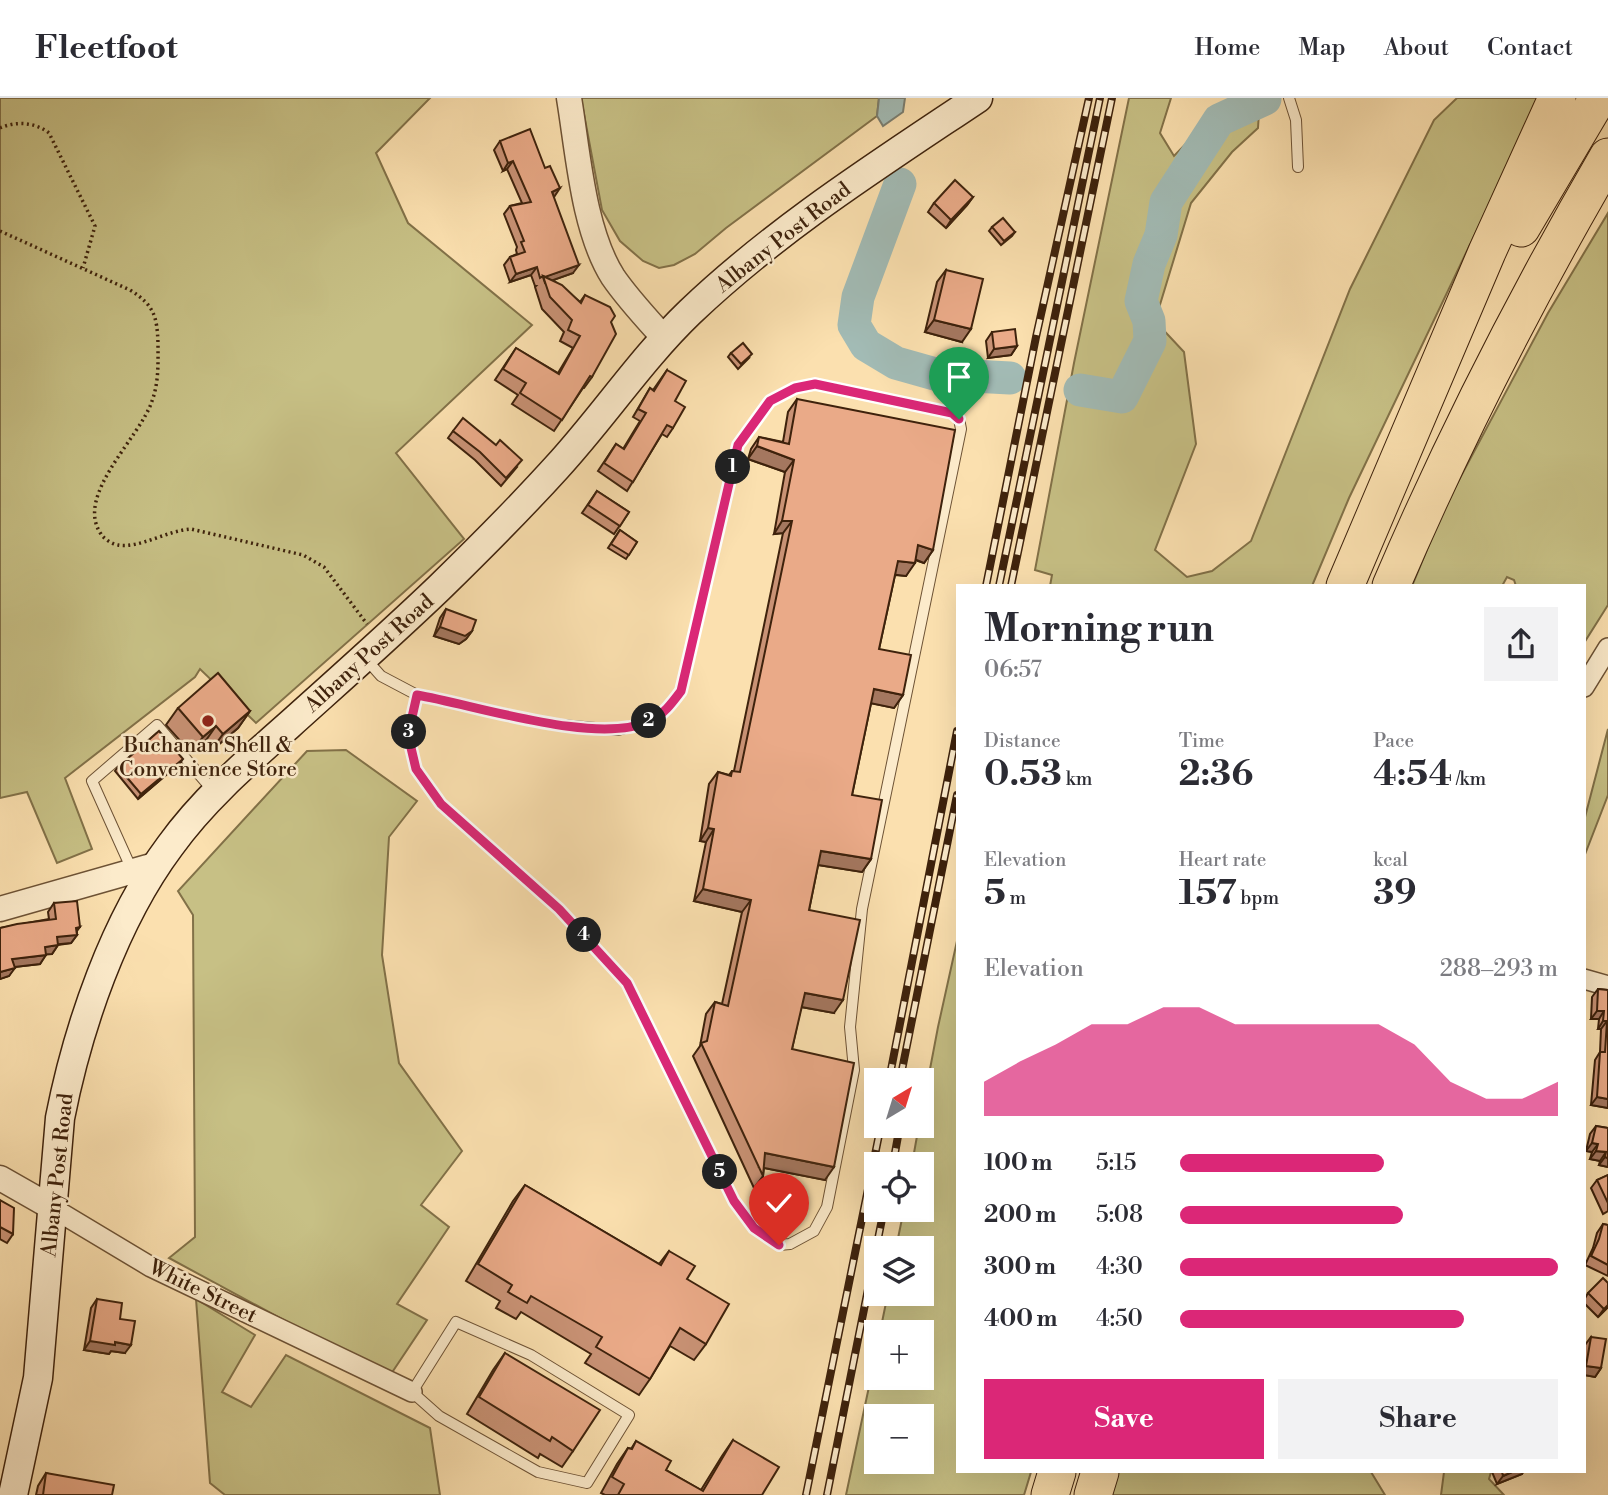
<!DOCTYPE html>
<html lang="en">
<head>
<meta charset="utf-8">
<style>
	:root { --surface:#fff; --page:#f2f2f3; --text:#2b2b33; --muted:#7c7c81; --line:#e1e1e2; --accent:#db2777 }
	body { margin:0; font-family:"Libre Bodoni",serif; background:var(--page); color:var(--text); height:100vh; display:flex; flex-direction:column; font-size:26px; white-space:nowrap }
	* { box-sizing:border-box; margin:0 }
	p { font-size:23px; color:var(--muted) }
	.icon { flex:none; width:38px; height:38px; fill:none; stroke:currentColor; stroke-width:2; stroke-linecap:round; stroke-linejoin:round }
	.map { position:relative; flex:1; overflow:hidden }
	.sheet { position:absolute; left:956px; top:486px; width:630px; height:889px; display:flex; flex-direction:column; background:var(--surface); border-radius:0px; box-shadow:0 7px 28px #0002 }
	.sheet>* { flex:none }
	.needle { width:46px; rotate:38deg }
	.buttons { position:absolute; left:864px; top:970px; display:grid; gap:14px }
	.buttons a { display:grid; place-items:center; width:70px; height:70px; border-radius:0px; background:var(--surface); box-shadow:0 7px 28px #0002; font-size:35px }
	.pin { position:absolute; display:grid; place-items:center; width:60px; height:60px; color:#fff; margin:-72px -30px; border-radius:50% 50% 50% 0; rotate:-45deg; box-shadow:0 0 7px #0007 }
	.pin .icon { rotate:45deg }
	.km { position:absolute; width:35px; height:35px; margin:-18px; border-radius:50%; background:#222; color:#fff; font-size:19px; line-height:35px; text-align:center }
	.round { display:grid; place-items:center; flex:none; width:74px; height:74px; border-radius:0px; background:var(--page) }
	.head { display:flex; align-items:center; justify-content:space-between; height:119px; padding:0 28px }
	h1 { font-size:38px; font-weight:700; line-height:52px }
	.figures { display:grid; grid-template-columns:repeat(3,1fr); gap:10px; height:119px; padding:7px 28px }
	.figures div { display:grid; align-content:center }
	.figures b { font-size:35px; font-weight:700 }
	.figures small { font-size:19px; font-weight:400 }
	.figures p { font-size:19px }
	.chart { height:196px; padding:14px 28px }
	.chart p { display:flex; justify-content:space-between }
	.chart svg { width:100%; height:126px; margin-top:7px; fill:var(--accent); opacity:.7 }
	.action { display:flex; gap:14px; margin-top:auto; padding:14px 28px }
	.action a { flex:1; height:80px; border-radius:0px; background:var(--accent); color:#fff; font-size:28px; font-weight:700; line-height:80px; text-align:center }
	.action a+a { background:var(--page); color:var(--text) }
	ul { padding:0 28px; list-style:none; font-size:23px }
	li { display:grid; grid-template-columns:112px 84px 1fr; align-items:center; height:52px }
	li i { height:18px; border-radius:9px; background:var(--accent) }
	header { display:flex; align-items:center; gap:42px; box-sizing:border-box; height:98px; padding:0 35px; background:var(--surface); border-bottom:2px solid var(--line) }
	header strong { font-size:33px }
	nav { display:flex; gap:38px; margin-inline-start:auto; font-size:24px }
	.map>svg:first-child { display:block }
	.green { fill:#c7c085; stroke:#827148; stroke-width:2; fill-rule:evenodd }
	.water { fill:#a2bbb5; stroke:#7a7e71; stroke-width:2 }
	.lines { fill:none; stroke-linecap:round; stroke-linejoin:round }
	.river { stroke:#a2bbb5; stroke-width:33 }
	.service-casing { stroke:#6d5235; stroke-width:12 }
	.minor-casing { stroke:#6d5235; stroke-width:22 }
	.tertiary-casing { stroke:#6d5235; stroke-width:27 }
	.secondary-casing { stroke:#3e220c; stroke-width:31 }
	.motorway-casing { stroke:#3e220c; stroke-width:39 }
	.path { stroke:#3e220c; stroke-width:3.5; stroke-dasharray:2 3.5; stroke-linecap:butt }
	.service { stroke:#fcebcb; stroke-width:10 }
	.minor { stroke:#fcebcb; stroke-width:19 }
	.tertiary { stroke:#fcebcb; stroke-width:24 }
	.secondary { stroke:#fcebcb; stroke-width:28 }
	.motorway { stroke:#fbe0af; stroke-width:37 }
	.rail-casing { stroke:#3e220c; stroke-width:8 }
	.rail { stroke:#fcebcb; stroke-width:5; stroke-dasharray:16; stroke-linecap:butt }
	.wall { fill:#c99275; stroke:#3e220c; stroke-width:2 }
	.shaded-wall { fill:#a4775f; stroke:#3e220c; stroke-width:2 }
	.building { fill:#eaaa88; stroke:#3e220c; stroke-width:2 }
	.route-casing { stroke:#fff; stroke-width:14 }
	.route { stroke:#db2777; stroke-width:9 }
	.poi-dot { fill:#8f2418; stroke:#fcebcb; stroke-width:2.5 }
	.labels { text-anchor:middle; stroke-width:5; stroke-linejoin:round; paint-order:stroke }
	.street-label { font-size:21px; fill:#3e220c; stroke:#fcebcb }
	.poi-label { font-size:21px; fill:#3e220c; stroke:#fcebcb }
</style>
</head>
<body>
<header>
<strong>Fleetfoot</strong>
<nav><a>Home</a><a>Map</a><a>About</a><a>Contact</a></nav>
</header>
<div class="map">
<svg width="1608" height="1397" viewBox="0 0 1608 1397">
	<rect width="100%" height="100%" fill="#fbe0af"/>
	<filter id="stains"><feTurbulence type="fractalNoise" baseFrequency=".00286" numOctaves="4"/><feColorMatrix values="0 0 0 0 .2 0 0 0 0 .09 0 0 0 0 .02 0 0 0 .5 -.17"/></filter>
	<radialGradient id="worn" r=".72"><stop offset=".6" stop-color="#630" stop-opacity="0"/><stop offset="1" stop-color="#630" stop-opacity=".3"/></radialGradient>
	<g class="green">
		<polygon points="0,0 430,0 376,55 408,125 532,227 396,355 464,441 256,625 200,571 195,579 65,680 92,751 57,765 27,694 0,700"/>
		<polygon points="581,0 879,0 877,18 726,130 695,156 674,167 659,170 643,163 620,143 602,112"/>
		<polygon points="1129,0 1171,0 1160,35 1174,58 1205,26 1240,4 1259,14 1258,30 1232,54 1191,105 1155,223 1184,254 1196,346 1155,452 1187,479 1212,473 1251,443 1350,191 1434,22 1457,0 1540,0 1349,400 1312,488 1050,488 1052,477 1035,472 1074,265"/>
		<polygon points="1608,115 1608,507 1584,545 1584,488 1516,488 1514,482 1507,479 1502,488 1412,488 1444,410 1548,215"/>
		<polygon points="1608,631 1608,697 1584,759 1584,723"/>
		<polygon points="346,652 417,703 389,739 382,857 399,965 462,1053 421,1107 449,1129 397,1206 427,1222 389,1279 169,1160 195,1139 193,817 178,793 307,653"/>
		<path d="M957 843V1374H1031L1024 1397H846L877 1251V1279H922V1234H880L888 1195H922V1150H896L904 1111H922V1066H912L919 1027H922V1013L938 929ZM877 1318H922V1363H877Z"/>
		<polygon points="196,1201 255,1237 222,1294 251,1309 286,1257 430,1330 440,1397 225,1397 210,1385"/>
		<polygon points="1117,1374 1371,1374 1385,1397 1111,1397"/>
		<polygon points="1444,1374 1491,1374 1489,1381 1504,1397 1441,1397"/>
	</g>
	<polygon class="water" points="879,0 905,0 903,14 883,28 877,18"/>
	<g class="lines">
		<g class="river">
			<polyline points="900,86 858,199 854,227 866,247 896,265 935,276 1010,280"/>
			<polyline points="1080,292 1122,299 1150,243 1149,223 1141,203 1149,166 1161,137 1166,104 1219,22 1265,1"/>
		</g>
		<g class="service-casing">
			<g id="service">
				<polyline points="1289,0 1296,22 1298,69"/>
				<polyline points="365,560 381,578 417,597 550,626 618,632 649,623 665,613 681,593 738,347 770,303 795,290 815,286 952,315 959,321 961,331 862,811 850,929 854,972 827,1109 814,1133 790,1146 779,1147 754,1130 734,1103 627,885 559,811 441,706 416,671 408,637 417,597"/>
				<polyline points="132,772 92,683 157,627 215,695"/>
				<polygon points="456,1224 531,1257 629,1317 587,1385 538,1374 439,1318 412,1294"/>
			</g>
		</g>
		<g class="minor-casing">
			<g id="minor">
				<polyline points="1584,589 1608,550"/>
				<polyline points="1584,881 1608,888"/>
				<polyline points="51,1109 151,1169 412,1294"/>
			</g>
		</g>
		<g class="tertiary-casing">
			<g id="tertiary">
				<path d="M569 0C578 54 583 132 613 179 628 201 647 221 665 241"/>
				<polyline points="0,811 158,766"/>
				<polyline points="0,1080 51,1109"/>
			</g>
		</g>
		<g class="secondary-casing">
			<path id="secondary" d="M13 1397 38 1280 60 1020C78 929 114 823 170 748 203 702 246 665 288 628 339 582 390 537 439 490 479 451 519 411 557 369 603 319 641 261 690 214 777 131 878 67 978 0"/>
		</g>
		<g class="motorway-casing">
			<g id="motorway">
				<polyline points="1521,130 1598,0"/>
				<polyline points="1345,488 1487,154 1557,0"/>
				<path d="M1391 488C1454 341 1527 198 1608 59"/>
				<polyline points="1050,1397 1057,1374"/>
				<polyline points="1093,1397 1100,1374"/>
			</g>
		</g>
		<g class="path">
			<path d="M0 30C16 23 35 24 49 35L95 128 83 170"/>
			<path d="M0 133 130 192C154 207 157 218 158 245 158 265 159 284 152 303 140 340 74 397 101 436 104 441 112 446 118 447 138 451 169 432 191 431L303 457 324 469 367 526"/>
		</g>
		<use href="#service" class="service"/>
		<use href="#minor" class="minor"/>
		<use href="#tertiary" class="tertiary"/>
		<use href="#secondary" class="secondary"/>
		<use href="#motorway" class="motorway"/>
		<g class="rail-casing">
			<g id="rail">
				<polyline points="986,488 1036,239 1089,0"/>
				<polyline points="999,488 1100,0"/>
				<polyline points="1011,488 1112,0"/>
				<polyline points="889,982 957,633"/>
				<polyline points="900,982 957,697"/>
				<polyline points="893,1066 900,1027"/>
				<polyline points="806,1397 881,1027"/>
				<polyline points="827,1397 884,1111"/>
			</g>
		</g>
		<use href="#rail" class="rail"/>
	</g>
	<g class="wall">
		<polygon points="500,43 553,99 573,175 553,182 580,204 585,197 611,224 592,279 584,290 583,290 554,333 512,306 518,297 495,282 516,250 558,275 573,250 560,243 564,234 542,211 535,189 536,188 535,188 531,177 510,184 504,167 510,159 517,156 516,152 517,149 504,116 510,108 522,105 507,71 503,73 494,52"/>
		<polygon points="973,99 967,107 946,130 928,114 934,105"/>
		<polygon points="992,129 1015,134 1012,138 1001,147 989,133"/>
		<polygon points="946,172 962,244 925,234 937,184"/>
		<polygon points="992,234 1017,248 1011,257 988,260 986,243"/>
		<polygon points="731,255 749,260 738,271 728,259"/>
		<polygon points="667,272 675,303 673,330 667,339 662,336 627,393 598,373 616,346 623,351 640,323 633,319 650,290 653,292"/>
		<polygon points="797,301 933,452 924,465 915,462 906,478 895,477 879,551 903,597 894,610 871,605 852,697 871,761 862,774 818,767 809,812 834,915 801,909 792,951 825,1082 764,1070 763,1078 754,1090 693,958 700,948 706,916 715,904 722,906 742,814 694,803 706,744 700,743 709,686 718,674 729,677 732,673 734,673 783,435 774,436 785,374 748,361 751,351 759,339 783,344 788,314"/>
		<polygon points="453,333 517,369 501,388 475,362 448,340"/>
		<polygon points="597,393 629,414 614,436 582,415"/>
		<polygon points="620,432 637,444 626,461 608,450"/>
		<polygon points="446,511 472,533 466,541 459,546 434,538 440,520"/>
		<polygon points="178,610 250,613 238,630 211,653 204,645 191,655 166,627"/>
		<polygon points="180,665 138,701 115,673 118,669"/>
		<polygon points="54,805 77,834 77,837 71,845 58,847 52,856 46,856 40,866 14,869 9,878 0,881 0,830 49,821 48,814"/>
		<polygon points="1598,891 1608,892 1608,1010 1591,1007 1595,962 1600,954 1601,931 1598,931 1599,921 1591,921 1592,899"/>
		<polygon points="1596,1028 1608,1030 1608,1069 1599,1067 1600,1063 1590,1061 1592,1054 1586,1053 1590,1036"/>
		<polygon points="1608,1077 1608,1113 1603,1116 1591,1090 1597,1082"/>
		<polygon points="525,1087 659,1166 669,1153 687,1181 706,1246 694,1262 670,1248 650,1281 639,1297 585,1265 591,1256 521,1214 516,1221 496,1210 500,1203 466,1183 513,1103"/>
		<polygon points="0,1102 13,1136 7,1145 0,1141"/>
		<polygon points="1603,1126 1608,1127 1608,1178 1585,1167 1593,1150 1597,1135"/>
		<polygon points="1608,1185 1608,1209 1598,1219 1584,1205 1584,1202 1588,1195"/>
		<polygon points="97,1201 120,1221 125,1255 111,1253 109,1256 84,1252 91,1210"/>
		<polygon points="1591,1239 1601,1270 1595,1279 1584,1277 1585,1247"/>
		<polygon points="505,1255 573,1353 562,1369 540,1356 538,1360 467,1316 493,1272"/>
		<polygon points="733,1342 762,1397 605,1397 601,1395 617,1366 628,1350 631,1351 636,1343 666,1372 701,1392 722,1358"/>
		<polygon points="1492,1374 1523,1374 1522,1376 1497,1386"/>
		<polygon points="46,1375 112,1397 36,1397 38,1388"/>
	</g>
	<g class="shaded-wall">
		<polygon points="513,63 507,71 503,73 508,65"/>
		<polygon points="560,90 554,99 552,94"/>
		<polygon points="973,99 967,107 946,130 951,122"/>
		<polygon points="579,167 573,175 545,185 543,179"/>
		<polygon points="537,169 531,177 510,184 516,176"/>
		<polygon points="934,222 971,231 962,244 925,234"/>
		<polygon points="1017,248 1011,257 988,260 994,251"/>
		<polygon points="757,348 794,362 785,374 748,361"/>
		<polygon points="782,423 792,423 783,435 774,436"/>
		<polygon points="918,447 933,452 924,465 909,459"/>
		<polygon points="898,463 915,465 906,478 889,476"/>
		<polygon points="440,529 472,533 466,541 459,546 434,538"/>
		<polygon points="874,591 903,597 894,610 865,604"/>
		<polygon points="250,613 238,630 211,653 223,636"/>
		<polygon points="216,628 204,645 191,655 203,639"/>
		<polygon points="183,661 180,665 138,701 141,696"/>
		<polygon points="708,730 714,731 706,744 700,743"/>
		<polygon points="821,753 871,761 862,774 812,766"/>
		<polygon points="703,791 751,802 742,814 694,803"/>
		<polygon points="80,829 74,837 77,837 71,845 51,847 57,839 76,830"/>
		<polygon points="58,847 52,856 39,857 45,849"/>
		<polygon points="46,857 40,866 6,870 12,861"/>
		<polygon points="15,870 9,878 0,881 0,874"/>
		<polygon points="805,895 843,902 834,915 796,908"/>
		<polygon points="1597,913 1604,913 1599,921 1591,921"/>
		<polygon points="1603,923 1607,923 1601,931 1598,931"/>
		<polygon points="1597,999 1608,1001 1608,1010 1591,1007"/>
		<polygon points="1592,1045 1598,1046 1592,1054 1586,1053"/>
		<polygon points="1596,1053 1606,1054 1600,1063 1590,1061"/>
		<polygon points="765,1055 834,1069 825,1082 759,1069"/>
		<polygon points="1605,1059 1608,1060 1608,1069 1599,1067"/>
		<polygon points="1608,1207 1608,1209 1598,1219 1604,1211"/>
		<polygon points="90,1243 115,1244 131,1247 125,1255 111,1253 109,1256 84,1252"/>
		<polygon points="1586,1268 1601,1270 1595,1279 1584,1277 1584,1271"/>
		<polygon points="1512,1374 1523,1374 1522,1376 1497,1386 1503,1378"/>
	</g>
	<g class="building">
		<polygon points="530,31 545,70 550,68 560,90 552,94 579,167 545,179 543,178 540,180 537,169 516,176 510,159 525,154 521,144 524,143 510,108 531,104 513,63 508,65 500,43"/>
		<polygon points="955,82 973,99 951,122 934,105"/>
		<polygon points="1003,120 1015,134 1004,143 992,129"/>
		<polygon points="946,172 983,181 971,231 934,222"/>
		<polygon points="543,178 562,187 581,205 585,197 610,209 615,218 611,224 616,236 592,279 590,278 562,322 520,295 526,285 503,271 516,250 559,276 580,238 568,232 572,222 550,199"/>
		<polygon points="1015,231 1017,248 994,251 992,234"/>
		<polygon points="743,245 752,256 741,266 731,255"/>
		<polygon points="667,272 686,283 675,303 685,309 673,330 667,327 633,384 604,365 616,346 624,351 646,315 638,311 650,290 654,293"/>
		<polygon points="797,301 955,332 933,452 918,447 915,465 898,463 879,551 911,557 903,597 874,591 852,697 882,702 871,761 821,753 809,812 860,822 843,902 805,895 792,951 854,965 834,1069 765,1055 763,1078 701,945 707,943 715,904 728,908 751,802 703,791 714,731 708,730 718,674 731,678 732,673 740,674 792,423 782,423 794,362 757,348 759,339 789,346"/>
		<polygon points="463,320 496,347 500,342 522,362 506,380 480,354 453,333"/>
		<polygon points="597,393 629,414 620,428 588,407"/>
		<polygon points="620,432 637,444 629,457 611,446"/>
		<polygon points="446,511 476,522 472,533 465,538 440,529"/>
		<polygon points="218,575 250,613 223,636 216,628 203,639 178,610"/>
		<polygon points="159,633 183,661 141,696 118,669"/>
		<polygon points="77,803 80,829 76,830 77,837 57,839 58,847 45,849 46,857 12,861 15,870 0,874 0,830 17,826 56,821 54,805"/>
		<polygon points="1598,891 1608,892 1608,1001 1597,999 1600,954 1605,954 1607,923 1603,923 1604,913 1597,913"/>
		<polygon points="1596,1028 1608,1030 1608,1060 1605,1059 1606,1054 1596,1053 1598,1046 1592,1045"/>
		<polygon points="1608,1077 1608,1105 1597,1082"/>
		<polygon points="525,1087 661,1167 669,1153 695,1168 687,1181 729,1206 706,1246 680,1230 650,1281 596,1249 602,1239 531,1198 527,1205 508,1194 512,1187 478,1166"/>
		<polygon points="0,1102 14,1110 13,1136 0,1129"/>
		<polygon points="1603,1126 1608,1127 1608,1167 1591,1158 1599,1141"/>
		<polygon points="1603,1180 1608,1185 1608,1207 1604,1211 1588,1195"/>
		<polygon points="97,1201 122,1205 120,1221 135,1223 131,1247 115,1244 115,1247 90,1243"/>
		<polygon points="1591,1239 1606,1241 1601,1270 1586,1268"/>
		<polygon points="505,1255 600,1312 573,1353 552,1339 550,1343 479,1299"/>
		<polygon points="733,1342 779,1369 762,1397 618,1397 624,1386 612,1379 628,1350 632,1351 636,1343 671,1363 666,1372 703,1393"/>
		<polygon points="1502,1374 1512,1374 1503,1378"/>
		<polygon points="46,1375 114,1387 112,1397 43,1397"/>
	</g>
	<g class="lines">
		<g class="route-casing">
			<path id="route" d="M779 1147 754 1130 734 1103 627 885 559 811 441 706 416 671 408 637 417 597C476 607 597 648 650 623 664 616 672 605 681 593L738 347 770 303 795 290 815 286 952 315 959 321"/>
		</g>
		<use href="#route" class="route"/>
	</g>
	<circle class="poi-dot" cx="208" cy="623" r="7"/>
	<g class="labels">
		<g class="street-label">
			<text transform="translate(783 139) rotate(-38)" y="7">Albany Post Road</text>
			<text transform="translate(369 555) rotate(-42)" y="7">Albany Post Road</text>
			<text transform="translate(57 1077) rotate(-84)" y="7">Albany Post Road</text>
			<text transform="translate(203 1193) rotate(26)" y="7">White Street</text>
		</g>
		<g class="poi-label">
			<text x="208" y="654">Buchanan Shell &amp;<tspan x="208" dy="24">Convenience Store</tspan></text>
		</g>
	</g>
	<rect width="100%" height="100%" filter="url(#stains)"/>
	<rect width="100%" height="100%" fill="url(#worn)"/>
</svg>
<div class="buttons">
<a><svg class="needle" viewBox="-14 -14 28 28"><path d="M0-13l5 13h-10z" fill="#e53935"/><path d="M0 13l5-13h-10z" fill="#7c7c81"/></svg></a>
<a><svg class="icon" aria-label="locate" viewBox="0 0 24 24"><circle cx="12" cy="12" r="6"/><path d="M12 2v4M12 18v4M2 12h4M18 12h4"/></svg></a>
<a><svg class="icon" aria-label="layers" viewBox="0 0 24 24"><path d="M12 4l9 5-9 5-9-5zM3 14l9 5 9-5"/></svg></a>
<a>+</a>
<a>−</a>
</div>
<div class="pin" style="left:959px;top:321px;background:#1e9e55"><svg class="icon" aria-label="arrive" viewBox="0 0 24 24"><path d="M6 21V4h12l-3 4 3 4H6"/></svg></div>
<div class="pin" style="left:779px;top:1147px;background:#d93025"><svg class="icon" aria-label="check" viewBox="0 0 24 24"><path d="M5 12l5 5 9-10"/></svg></div>
<b class="km" style="left:733px;top:369px">1</b>
<b class="km" style="left:649px;top:623px">2</b>
<b class="km" style="left:409px;top:634px">3</b>
<b class="km" style="left:584px;top:837px">4</b>
<b class="km" style="left:720px;top:1074px">5</b>
<section class="sheet">
<div class="head"><div><h1>Morning run</h1><p>06:57</p></div><a class="round"><svg class="icon" aria-label="share" viewBox="0 0 24 24"><path d="M12 15V3M7 8l5-5 5 5M5 13v7h14v-7"/></svg></a></div>
<div class="figures">
<div><p>Distance</p><b>0.53<small> km</small></b></div>
<div><p>Time</p><b>2:36</b></div>
<div><p>Pace</p><b>4:54<small> /km</small></b></div>
</div>
<div class="figures">
<div><p>Elevation</p><b>5<small> m</small></b></div>
<div><p>Heart rate</p><b>157<small> bpm</small></b></div>
<div><p>kcal</p><b>39</b></div>
</div>
<div class="chart"><p><span>Elevation</span>288–293 m</p>
<svg viewBox="0 0 160 44" preserveAspectRatio="none"><path d="M0 44V32L10 25L20 19L30 12L40 12L50 6L60 6L70 12L80 12L90 12L100 12L110 12L120 19L130 32L140 38L150 38L160 32V44z"/></svg>
</div>
<ul>
<li><b>100 m</b>5:15<i style="width:54%"></i></li>
<li><b>200 m</b>5:08<i style="width:59%"></i></li>
<li><b>300 m</b>4:30<i style="width:100%"></i></li>
<li><b>400 m</b>4:50<i style="width:75%"></i></li>
</ul>
<div class="action"><a>Save</a><a>Share</a></div>
</section>
</div>
</body>
</html>
